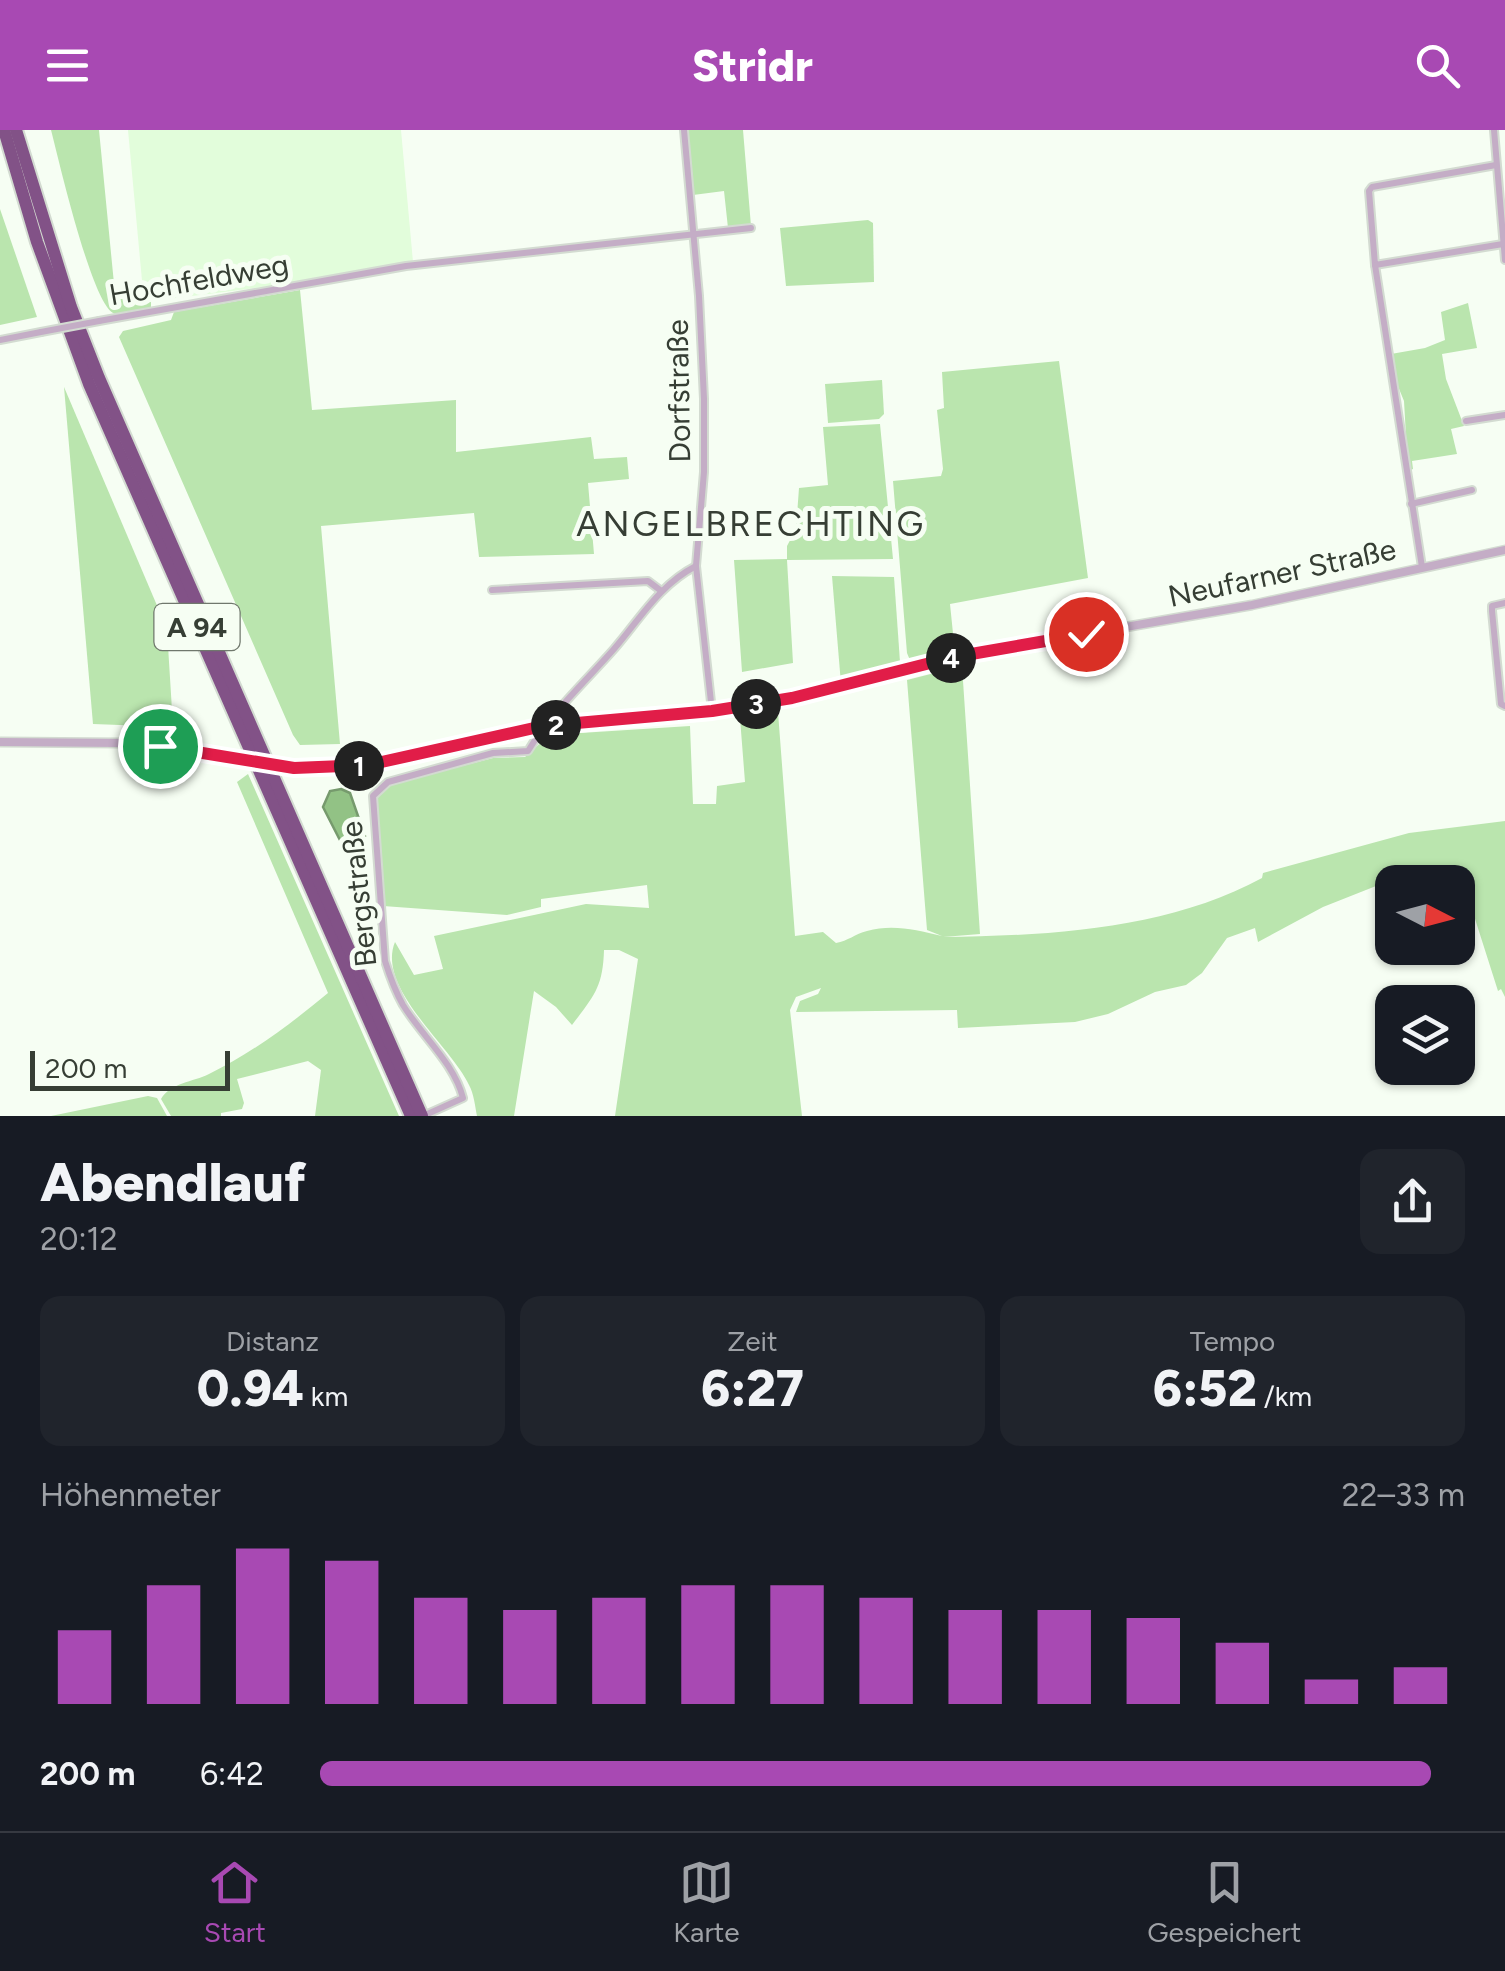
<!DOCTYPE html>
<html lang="de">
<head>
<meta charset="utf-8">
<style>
	:root { --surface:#171b24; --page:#20242c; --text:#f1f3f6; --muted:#9ea1a6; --line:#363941; --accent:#a849b3 }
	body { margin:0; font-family:Figtree,sans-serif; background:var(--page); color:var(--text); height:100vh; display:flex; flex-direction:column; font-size:38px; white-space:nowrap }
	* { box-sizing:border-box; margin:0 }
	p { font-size:32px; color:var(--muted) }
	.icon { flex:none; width:55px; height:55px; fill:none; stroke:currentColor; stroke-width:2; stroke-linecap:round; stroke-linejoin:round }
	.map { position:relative; height:986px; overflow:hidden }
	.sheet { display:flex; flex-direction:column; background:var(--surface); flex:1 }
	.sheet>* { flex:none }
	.needle { width:65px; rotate:96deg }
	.controls { position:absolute; left:1375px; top:735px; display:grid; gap:20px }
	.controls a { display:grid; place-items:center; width:100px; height:100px; border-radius:20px; background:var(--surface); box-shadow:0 2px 8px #0004; font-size:50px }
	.scale { position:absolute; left:30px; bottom:25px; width:200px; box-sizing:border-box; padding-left:10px; border:5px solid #363e34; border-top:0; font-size:28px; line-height:35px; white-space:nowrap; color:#363e34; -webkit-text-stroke:8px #f6fef3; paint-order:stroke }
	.pin { position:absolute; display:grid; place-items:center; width:85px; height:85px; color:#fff; margin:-42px; border:5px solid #fff; border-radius:50%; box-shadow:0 2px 10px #0007 }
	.km { position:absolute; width:50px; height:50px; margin:-25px; border-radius:50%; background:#222; color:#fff; font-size:28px; line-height:50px; text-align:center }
	.round { display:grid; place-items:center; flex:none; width:105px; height:105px; border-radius:20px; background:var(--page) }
	.head { display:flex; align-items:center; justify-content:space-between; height:170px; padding:0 40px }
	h1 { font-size:55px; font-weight:800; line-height:75px }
	.figures { display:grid; grid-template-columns:repeat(3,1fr); gap:15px; height:170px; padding:10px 40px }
	.figures div { display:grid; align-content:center; border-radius:20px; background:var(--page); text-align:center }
	.figures b { font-size:50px; font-weight:800 }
	.figures small { font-size:28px; font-weight:400 }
	.figures p { font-size:28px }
	.chart { height:280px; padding:20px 40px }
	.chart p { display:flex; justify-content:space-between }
	.chart svg { width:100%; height:180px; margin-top:10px; stroke:var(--accent); stroke-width:6 }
	ul { padding:0 40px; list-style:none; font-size:32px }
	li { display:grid; grid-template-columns:160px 120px 1fr; align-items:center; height:75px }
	li i { height:25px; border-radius:12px; background:var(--accent) }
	header { display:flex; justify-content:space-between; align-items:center; height:130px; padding:0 40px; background:var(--accent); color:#fff; font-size:45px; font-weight:800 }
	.dock { display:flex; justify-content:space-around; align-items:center; height:140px; border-top:2px solid var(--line); background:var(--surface); font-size:28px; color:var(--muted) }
	.dock a { display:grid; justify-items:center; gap:5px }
	.dock .current { color:var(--accent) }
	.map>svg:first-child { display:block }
	.built { fill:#e2fddb }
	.green { fill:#bae5ae }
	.water { fill:#92c285; stroke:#769a6d; stroke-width:2.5 }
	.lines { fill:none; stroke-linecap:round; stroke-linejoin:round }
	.minor-casing { stroke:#d3dbd1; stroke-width:10 }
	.tertiary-casing { stroke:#d3dbd1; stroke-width:11 }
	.motorway-casing { stroke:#d3dbd1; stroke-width:16 }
	.minor { stroke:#c4adc6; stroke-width:6 }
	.tertiary { stroke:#c4adc6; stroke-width:8 }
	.motorway { stroke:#825287; stroke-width:12 }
	.minor-bridge-casing { stroke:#d3dbd1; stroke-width:10; stroke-linecap:butt }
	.tertiary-bridge-casing { stroke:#d3dbd1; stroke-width:11; stroke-linecap:butt }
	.minor-bridge { stroke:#c4adc6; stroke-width:6 }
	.tertiary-bridge { stroke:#c4adc6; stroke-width:8 }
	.route-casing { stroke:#fff; stroke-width:20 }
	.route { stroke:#e11d48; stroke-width:12 }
	.labels { text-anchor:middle; stroke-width:10; stroke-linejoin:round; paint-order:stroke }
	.shield { fill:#f6fef3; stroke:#70786d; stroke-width:2.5 }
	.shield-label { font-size:28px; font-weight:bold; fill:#363e34 }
	.street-label { font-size:30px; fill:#363e34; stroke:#f6fef3 }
	.quarter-label { font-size:35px; letter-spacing:2.5px; fill:#363e34; stroke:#f6fef3 }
</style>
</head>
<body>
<header><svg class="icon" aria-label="menu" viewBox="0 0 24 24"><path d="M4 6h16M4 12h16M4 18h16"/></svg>Stridr<svg class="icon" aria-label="search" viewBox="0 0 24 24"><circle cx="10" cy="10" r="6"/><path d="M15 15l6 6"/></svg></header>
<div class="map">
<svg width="1505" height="986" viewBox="0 0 1505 986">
	<rect width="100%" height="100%" fill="#f6fef3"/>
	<polygon class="built" points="128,0 401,0 413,132 279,155 144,172"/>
	<g class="green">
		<path d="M51 0H99L115 164 140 162 142 173 151 172V180C140 182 122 189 113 183 91 170 59 31 51 0Z"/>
		<polygon points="688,0 743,0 751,96 728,98 724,61 693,65"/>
		<polygon points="0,79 37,187 0,195"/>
		<polygon points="868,90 873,93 874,152 786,156 780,98"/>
		<polygon points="300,160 312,280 456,270 456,322 591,307 594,329 627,327 629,349 588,353 594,424 479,427 474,383 321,396 340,614 300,615 293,605 119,207 123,201 171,190 174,182"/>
		<polygon points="1468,173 1477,218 1442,224 1446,249 1464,296 1451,299 1457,324 1412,331 1413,339 1408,341 1404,271 1395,249 1391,224 1425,218 1445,210 1441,182"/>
		<polygon points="1059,231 1088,448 950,474 955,523 912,535 907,523 893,351 941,346 943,339 937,280 944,278 942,242"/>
		<polygon points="882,250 884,284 879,289 828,293 825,254"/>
		<polygon points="64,257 167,499 173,597 93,594"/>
		<polygon points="880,294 893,429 787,430 793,533 742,542 734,430 787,429 787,416 796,399 799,358 828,355 823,297"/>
		<polygon points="832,446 894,447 900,532 896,539 841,554"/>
		<path d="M962 536 980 804 943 807C1048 806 1169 799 1262 748L1263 743 1409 703 1505 691V867L1501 859 1498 861 1462 748 1419 739 1323 777 1258 812 1255 798 1227 808 1202 843 1186 855 1155 862 1108 884 1075 892 958 898 957 880 796 882 800 871 818 864 821 858 796 867 790 880 802 986H615L638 829 619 820H604C603 857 594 866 572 895L556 877 534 861 514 986H477C475 976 474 964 469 955 451 916 376 858 395 812L414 845 443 839 434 806 586 774 649 778 647 755 541 769V777L507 785 383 776 376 669 389 655 493 628 525 627 549 605 690 596 693 674H716L717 656 745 652 740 588 778 582 795 806 823 802 836 813C848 811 855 804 867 801 893 794 916 800 942 806L927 800 907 550Z"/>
		<path d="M248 644 399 986H315L321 940 308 931 237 949 244 973 242 979 221 983V986H171L161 969C170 953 193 952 209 944 252 923 292 893 328 863L237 652Z"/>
		<polygon points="148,966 157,968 167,986 51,986"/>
	</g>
	<polygon class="water" points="341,659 350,663 365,706 355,721 344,718 323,677 330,661"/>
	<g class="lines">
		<g class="minor-casing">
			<g id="minor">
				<polyline points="684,0 699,166 704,269 704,342 696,436 712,581"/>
				<polyline points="1494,0 1505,130"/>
				<polyline points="1496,35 1372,57 1369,61 1375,135 1503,114"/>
				<polyline points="1375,135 1422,437"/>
				<polyline points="99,191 406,136 751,98"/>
				<polyline points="0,210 41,202"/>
				<polyline points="1466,291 1505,285"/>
				<polyline points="1411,374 1472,360"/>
				<polyline points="492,460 648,451 660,460"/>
				<polyline points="1505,473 1492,476 1492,481 1501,574 1505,576"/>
				<path d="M423 986 463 968C454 933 422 906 403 875 395 861 390 847 385 831L373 666 388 652 493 623 528 621C551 583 585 552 614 519 640 489 659 455 696 436"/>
			</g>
		</g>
		<g class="tertiary-casing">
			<g id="tertiary">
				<polyline points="0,612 123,613 230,629"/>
				<polyline points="294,638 368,635 543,596 712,581 792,568 954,527 1252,475 1505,420"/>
			</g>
		</g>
		<g class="motorway-casing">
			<g id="motorway">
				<polyline points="4,0 37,112 89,254 411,986"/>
				<polyline points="16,0 71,177 99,248 422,986"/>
			</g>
		</g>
		<use href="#minor" class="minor"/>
		<use href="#tertiary" class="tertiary"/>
		<use href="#motorway" class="motorway"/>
		<g class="minor-bridge-casing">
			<polyline id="minor-bridge" points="41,202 99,191"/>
		</g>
		<g class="tertiary-bridge-casing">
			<polyline id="tertiary-bridge" points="230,629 294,638"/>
		</g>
		<use href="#minor-bridge" class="minor-bridge"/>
		<use href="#tertiary-bridge" class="tertiary-bridge"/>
	</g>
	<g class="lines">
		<g class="route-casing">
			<polyline id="route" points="160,616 294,638 368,635 543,596 712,581 792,568 954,527 1086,504"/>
		</g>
		<use href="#route" class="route"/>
	</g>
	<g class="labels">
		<rect class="shield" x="154.5" y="474" width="85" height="46" rx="8"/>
		<g class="shield-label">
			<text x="197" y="507">A 94</text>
		</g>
		<g class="street-label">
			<text transform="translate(199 150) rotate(-10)" y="10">Hochfeldweg</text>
			<text transform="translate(679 261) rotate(-91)" y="10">Dorfstraße</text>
			<text transform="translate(1282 443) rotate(-12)" y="10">Neufarner Straße</text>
			<text transform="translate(359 764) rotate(-96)" y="10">Bergstraße</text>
		</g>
		<g class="quarter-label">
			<text x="751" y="406">ANGELBRECHTING</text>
		</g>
	</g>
</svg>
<div class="controls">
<a><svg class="needle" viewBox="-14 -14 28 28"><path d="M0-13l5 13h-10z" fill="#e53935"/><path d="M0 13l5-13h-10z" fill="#9ea1a6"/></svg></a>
<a><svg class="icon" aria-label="layers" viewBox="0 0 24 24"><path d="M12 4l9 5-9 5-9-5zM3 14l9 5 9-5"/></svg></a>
</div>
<div class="scale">200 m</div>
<div class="pin" style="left:160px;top:616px;background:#1e9e55"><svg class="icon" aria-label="arrive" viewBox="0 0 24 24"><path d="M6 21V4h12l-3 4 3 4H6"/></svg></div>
<div class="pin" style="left:1086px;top:504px;background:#d93025"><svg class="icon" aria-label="check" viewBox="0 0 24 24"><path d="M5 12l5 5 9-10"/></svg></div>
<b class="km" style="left:359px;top:636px">1</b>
<b class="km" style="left:556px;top:595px">2</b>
<b class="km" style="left:756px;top:574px">3</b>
<b class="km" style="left:951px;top:528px">4</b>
</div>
<section class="sheet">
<div class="head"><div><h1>Abendlauf</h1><p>20:12</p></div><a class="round"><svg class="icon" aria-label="share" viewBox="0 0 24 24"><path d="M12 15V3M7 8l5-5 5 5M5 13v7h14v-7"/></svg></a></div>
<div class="figures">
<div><p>Distanz</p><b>0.94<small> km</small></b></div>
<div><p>Zeit</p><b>6:27</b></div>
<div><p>Tempo</p><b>6:52<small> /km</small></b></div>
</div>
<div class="chart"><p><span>Höhenmeter</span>22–33 m</p>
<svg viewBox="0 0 160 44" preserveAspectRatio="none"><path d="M5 44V26M15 44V15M25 44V6M35 44V9M45 44V18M55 44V21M65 44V18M75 44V15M85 44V15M95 44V18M105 44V21M115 44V21M125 44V23M135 44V29M145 44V38M155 44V35"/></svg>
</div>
<ul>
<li><b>200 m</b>6:42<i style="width:97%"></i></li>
</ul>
</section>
<nav class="dock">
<a class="current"><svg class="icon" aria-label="home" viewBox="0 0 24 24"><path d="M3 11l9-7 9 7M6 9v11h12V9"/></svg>Start</a>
<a><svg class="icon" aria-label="map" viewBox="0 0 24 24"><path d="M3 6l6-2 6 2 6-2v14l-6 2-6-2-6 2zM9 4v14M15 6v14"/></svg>Karte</a>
<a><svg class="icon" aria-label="saved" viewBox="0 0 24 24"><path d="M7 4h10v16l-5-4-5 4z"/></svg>Gespeichert</a>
</nav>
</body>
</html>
